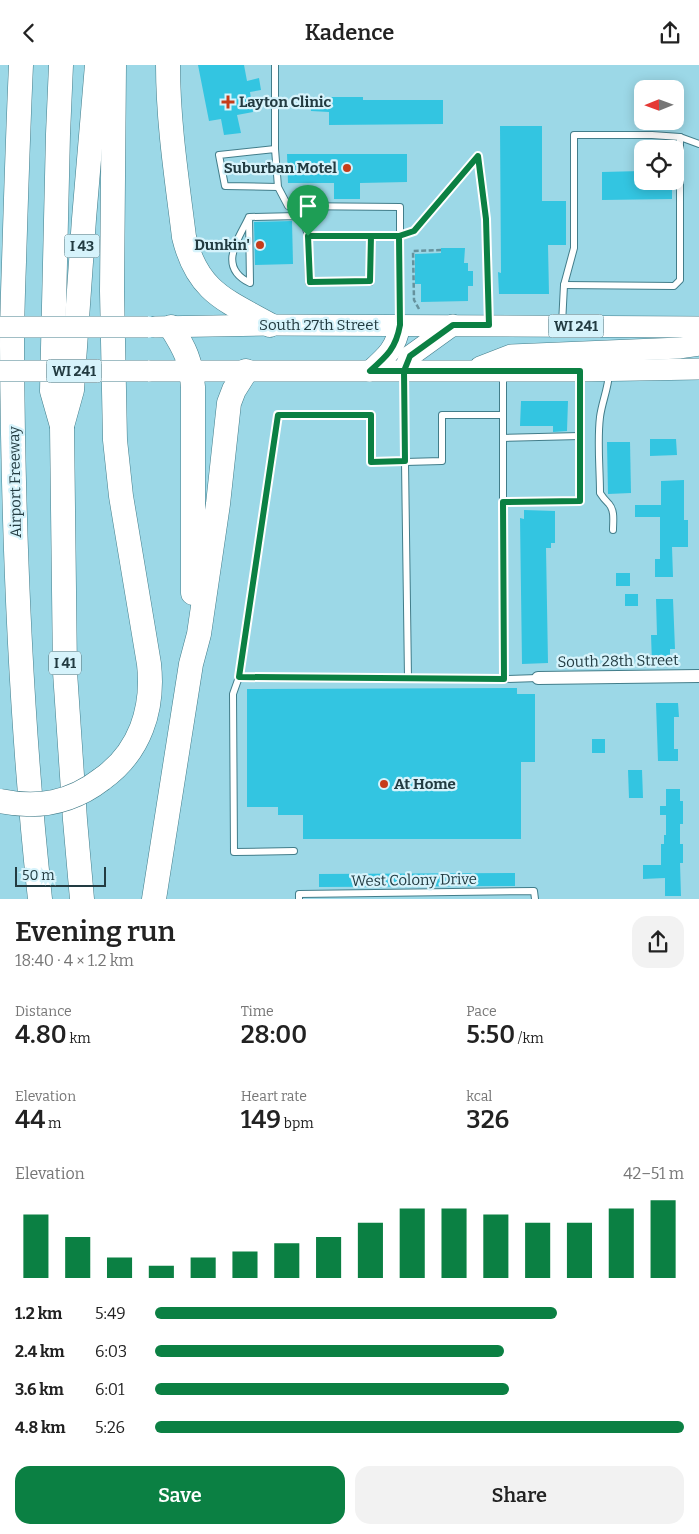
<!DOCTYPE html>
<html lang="en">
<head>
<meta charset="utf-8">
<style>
	:root { --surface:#fff; --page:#f2f2f2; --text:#222; --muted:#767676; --accent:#0b8043 }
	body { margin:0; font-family:Bitter,serif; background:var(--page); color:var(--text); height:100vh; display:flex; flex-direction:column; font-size:19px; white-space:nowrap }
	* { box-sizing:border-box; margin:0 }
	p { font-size:16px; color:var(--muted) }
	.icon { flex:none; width:28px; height:28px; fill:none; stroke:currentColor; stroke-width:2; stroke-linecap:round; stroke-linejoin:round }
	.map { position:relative; height:834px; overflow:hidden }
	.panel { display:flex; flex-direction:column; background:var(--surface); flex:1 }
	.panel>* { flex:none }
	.needle { width:32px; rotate:269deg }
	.controls { position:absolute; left:634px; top:15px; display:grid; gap:10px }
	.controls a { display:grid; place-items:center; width:50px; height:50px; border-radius:10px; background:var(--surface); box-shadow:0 2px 12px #0003; font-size:25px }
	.scale { position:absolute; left:15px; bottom:12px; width:91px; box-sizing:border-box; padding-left:5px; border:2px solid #223b41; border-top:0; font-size:14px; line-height:18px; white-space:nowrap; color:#223b41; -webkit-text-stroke:4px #d6f3fb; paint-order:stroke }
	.pin { position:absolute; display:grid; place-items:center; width:42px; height:42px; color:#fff; margin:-51px -21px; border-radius:50% 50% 50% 0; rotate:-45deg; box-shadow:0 0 5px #0007 }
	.pin .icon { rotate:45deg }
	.round { display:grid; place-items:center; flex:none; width:52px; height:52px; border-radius:15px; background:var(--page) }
	.headline { display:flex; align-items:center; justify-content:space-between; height:85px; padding:0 15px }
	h1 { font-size:28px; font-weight:600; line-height:38px }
	.metrics { display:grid; grid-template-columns:repeat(3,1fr); gap:8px; height:85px; padding:5px 15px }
	.metrics div { display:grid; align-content:center }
	.metrics b { font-size:25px; font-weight:600 }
	.metrics small { font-size:14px; font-weight:400 }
	.metrics p { font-size:14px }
	.chart { height:140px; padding:10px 15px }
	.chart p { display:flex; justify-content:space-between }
	.chart svg { width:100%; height:90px; margin-top:5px; stroke:var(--accent); stroke-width:6 }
	.button { display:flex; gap:10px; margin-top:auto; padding:10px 15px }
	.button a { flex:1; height:58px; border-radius:15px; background:var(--accent); color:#fff; font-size:20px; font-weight:600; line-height:58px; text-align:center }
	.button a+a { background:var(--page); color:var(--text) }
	ul { padding:0 15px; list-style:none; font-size:16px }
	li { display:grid; grid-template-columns:80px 60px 1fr; align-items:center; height:38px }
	li i { height:12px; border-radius:6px; background:var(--accent) }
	header { display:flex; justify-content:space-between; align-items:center; height:65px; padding:0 15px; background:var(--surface); font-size:22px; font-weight:600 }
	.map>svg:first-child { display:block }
	.building { fill:#33c5e1 }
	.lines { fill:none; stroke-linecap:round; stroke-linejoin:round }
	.lane-casing { stroke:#427d8a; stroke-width:8 }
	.street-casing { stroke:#427d8a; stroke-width:14 }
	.primary-casing { stroke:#427d8a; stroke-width:22 }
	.highway-casing { stroke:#427d8a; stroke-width:25 }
	.path { stroke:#65929d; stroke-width:2.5; stroke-dasharray:5 2.5; stroke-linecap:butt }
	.lane { stroke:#fff; stroke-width:6 }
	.street { stroke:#fff; stroke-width:12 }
	.primary { stroke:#fff; stroke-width:21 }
	.highway { stroke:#fff; stroke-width:24 }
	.primary-bridge-casing { stroke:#427d8a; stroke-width:22; stroke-linecap:butt }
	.highway-bridge-casing { stroke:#427d8a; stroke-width:25; stroke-linecap:butt }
	.primary-bridge { stroke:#fff; stroke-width:21 }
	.highway-bridge { stroke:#fff; stroke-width:24 }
	.route-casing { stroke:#fff; stroke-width:10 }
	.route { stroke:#0b8043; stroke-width:6 }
	.poi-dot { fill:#c63c1a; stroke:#d6f3fb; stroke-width:2 }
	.labels { text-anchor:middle; stroke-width:4.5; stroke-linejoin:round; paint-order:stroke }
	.shield { fill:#d6f3fb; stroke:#587279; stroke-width:1 }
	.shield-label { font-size:14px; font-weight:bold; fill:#223b41 }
	.poi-label { font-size:15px; font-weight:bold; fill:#223b41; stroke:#d6f3fb; text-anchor:start }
	.street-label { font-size:15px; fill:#223b41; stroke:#d6f3fb }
</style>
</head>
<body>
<header><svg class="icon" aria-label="back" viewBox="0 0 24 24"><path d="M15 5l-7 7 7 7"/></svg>Kadence<svg class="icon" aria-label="share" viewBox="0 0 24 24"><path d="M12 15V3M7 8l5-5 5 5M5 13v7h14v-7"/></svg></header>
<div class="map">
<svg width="699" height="834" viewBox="0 0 699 834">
	<rect width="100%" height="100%" fill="#9cd8e7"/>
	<g class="building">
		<polygon points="198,0 244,0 247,16 259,13 261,25 250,27 253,47 237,50 241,68 224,70 221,54 209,56"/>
		<polygon points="310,32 363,32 363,35 443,35 443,59 329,60 329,47 311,46"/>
		<polygon points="500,61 542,61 542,136 566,136 566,180 548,180 549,229 499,229 498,207 501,208"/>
		<polygon points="287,89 407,89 407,117 360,118 360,134 334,134 334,118 288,118"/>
		<polygon points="642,106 642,116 672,116 672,134 602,135 602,107"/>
		<polygon points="292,156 293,199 255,200 254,157"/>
		<polygon points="441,183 465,183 464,198 468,198 468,206 473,206 473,221 468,221 468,236 421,237 421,219 415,219 415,189 441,188"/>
		<polygon points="521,336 568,336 567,366 553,367 553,361 520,361"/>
		<polygon points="650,374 676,374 677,390 650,391"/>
		<polygon points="607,377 630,377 631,428 608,429"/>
		<polygon points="684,415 684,455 688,455 688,482 672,482 673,512 655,512 655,494 660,494 660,452 635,452 635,440 661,440 661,416"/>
		<polygon points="524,445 555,446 555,478 551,478 551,483 546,483 548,598 522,599 520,453 524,454"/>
		<rect x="616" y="508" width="14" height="13"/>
		<rect x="625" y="529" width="13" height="12"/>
		<polygon points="656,534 673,534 675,584 670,584 670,598 652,598 651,570 657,570"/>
		<polygon points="517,623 517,629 535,629 535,697 521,697 521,774 303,774 303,750 278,750 278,742 247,742 247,624"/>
		<polygon points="656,638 678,638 679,652 674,652 674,684 678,684 678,696 658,696"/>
		<rect x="592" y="674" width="13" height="14"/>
		<polygon points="628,705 642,705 643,733 629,733"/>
		<polygon points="666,724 680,724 680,736 683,736 683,759 680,759 680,779 683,779 683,798 680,798 681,831 665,831 665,813 643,814 643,800 661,800 661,779 664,779 664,770 666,770 666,750 660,750 660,741 666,741"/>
		<polygon points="515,808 515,821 319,822 319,809"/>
	</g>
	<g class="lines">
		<g class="lane-casing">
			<g id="lane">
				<polyline points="275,0 275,84"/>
				<polyline points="278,122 275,84 219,90 225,121 278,122 288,141 400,142 400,256"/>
				<path d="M249 152 250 218C217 202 238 175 249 152L298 151 304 156 308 171"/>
				<polyline points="371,171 370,217 309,217 308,171 399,171 414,166 478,91 486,154 489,257"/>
				<polyline points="564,220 674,221 680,215 680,72 699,79"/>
				<polyline points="562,259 564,220 574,183 574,70 652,70 680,72"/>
				<polyline points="503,309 503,350"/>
				<path d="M609 309C608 324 602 337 600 352 597 377 600 403 600 428 603 433 605 435 609 439 615 446 613 456 613 465"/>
				<polyline points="404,310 405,397 371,397 371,350 278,351 239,612 504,614 503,437 580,436 581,310"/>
				<polyline points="503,373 580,371"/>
				<polyline points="239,612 233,629 234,787 294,786"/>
				<polyline points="408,613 405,397 442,396 442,350 503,350 503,437"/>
				<polyline points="504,614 538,613"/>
				<polyline points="299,834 299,829 534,826 535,834"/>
			</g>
		</g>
		<g class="street-casing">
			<polyline id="street" points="538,613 699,611"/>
		</g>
		<g class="primary-casing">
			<g id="primary">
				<polyline points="155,262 270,260 699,262"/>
				<polyline points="480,302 511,290 680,283 699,280"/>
				<polyline points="148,306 581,306 699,304"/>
				<path d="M370 306C387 291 396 283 400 260"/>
				<polyline points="404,306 410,291 453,260"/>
			</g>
		</g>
		<g class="highway-casing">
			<g id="highway">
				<path d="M21 0C18 66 16 131 14 197 13 225 12 253 12 281 13 465 20 651 40 834"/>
				<polyline points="61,0 58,69 52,326 62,361 65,607 75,755 82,834"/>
				<path d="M168 0C168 58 177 115 184 172 197 226 225 235 270 260"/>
				<path d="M171 262C185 284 191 296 193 322V528"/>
				<polyline points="62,361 72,325 84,154 97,0"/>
				<path d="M102 714C140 687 154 644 149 599L121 431 115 375 112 226 114 0"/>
				<polyline points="154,834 191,599 199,569 218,439 229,338 234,325 246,306"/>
			</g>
		</g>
		<polyline class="path" points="419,244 414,235 413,186 441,185"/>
		<use href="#lane" class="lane"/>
		<use href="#street" class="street"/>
		<use href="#primary" class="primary"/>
		<use href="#highway" class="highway"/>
		<g class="primary-bridge-casing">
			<g id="primary-bridge">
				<polyline points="0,262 148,262"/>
				<polyline points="0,306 148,306"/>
			</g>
		</g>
		<g class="highway-bridge-casing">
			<path id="highway-bridge" d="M0 736C38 744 71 738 102 714"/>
		</g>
		<use href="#primary-bridge" class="primary-bridge"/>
		<use href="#highway-bridge" class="highway-bridge"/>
	</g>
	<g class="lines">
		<g class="route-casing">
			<path id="route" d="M308 171H399L400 260C396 283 387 291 370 306H404L405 396 371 397V350H278L239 612 504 614 503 437 580 436V306H404L410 291 453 260H489L486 154 478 91 414 166 399 171H371L370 216 310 217 308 171"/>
		</g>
		<use href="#route" class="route"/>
	</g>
	<g class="poi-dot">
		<path d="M225.5 29.5h5v5h5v5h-5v5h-5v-5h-5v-5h5z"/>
		<circle cx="347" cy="103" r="5"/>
		<circle cx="260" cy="180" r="5"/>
		<circle cx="384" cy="719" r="5"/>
	</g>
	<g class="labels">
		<g class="shield">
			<rect x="64.5" y="169.5" width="35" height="23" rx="4"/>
			<rect x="548.5" y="249.5" width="55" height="23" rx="4"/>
			<rect x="46.5" y="294.5" width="55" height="23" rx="4"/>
			<rect x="49" y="586.5" width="32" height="23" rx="4"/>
		</g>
		<g class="shield-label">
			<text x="82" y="186">I 43</text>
			<text x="576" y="266">WI 241</text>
			<text x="74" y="311">WI 241</text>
			<text x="65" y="603">I 41</text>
		</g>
		<g class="poi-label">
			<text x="239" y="42">Layton Clinic</text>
			<text x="337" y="108" text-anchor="end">Suburban Motel</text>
			<text x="250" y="185" text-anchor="end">Dunkin'</text>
			<text x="394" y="724">At Home</text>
		</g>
		<g class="street-label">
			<text x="319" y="265">South 27th Street</text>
			<text transform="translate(15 417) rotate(-91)" y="5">Airport Freeway</text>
			<text transform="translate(618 596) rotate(-1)" y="5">South 28th Street</text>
			<text transform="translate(414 815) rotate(-1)" y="5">West Colony Drive</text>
		</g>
	</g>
</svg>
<div class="controls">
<a><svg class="needle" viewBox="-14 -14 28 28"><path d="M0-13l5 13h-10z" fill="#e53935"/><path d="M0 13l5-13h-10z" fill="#767676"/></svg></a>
<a><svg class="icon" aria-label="locate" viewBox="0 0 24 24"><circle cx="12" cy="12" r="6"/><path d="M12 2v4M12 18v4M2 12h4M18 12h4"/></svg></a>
</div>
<div class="scale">50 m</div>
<div class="pin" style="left:308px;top:171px;background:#1e9e55"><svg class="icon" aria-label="arrive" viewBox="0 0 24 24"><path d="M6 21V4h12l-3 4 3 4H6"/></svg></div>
</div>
<section class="panel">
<div class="headline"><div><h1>Evening run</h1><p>18:40 · 4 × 1.2 km</p></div><a class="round"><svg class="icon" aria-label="share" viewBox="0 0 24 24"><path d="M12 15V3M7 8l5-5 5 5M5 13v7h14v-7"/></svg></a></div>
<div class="metrics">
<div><p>Distance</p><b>4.80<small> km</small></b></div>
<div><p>Time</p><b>28:00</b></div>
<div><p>Pace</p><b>5:50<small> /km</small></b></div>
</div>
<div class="metrics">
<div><p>Elevation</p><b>44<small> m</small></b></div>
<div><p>Heart rate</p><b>149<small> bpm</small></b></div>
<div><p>kcal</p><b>326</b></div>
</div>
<div class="chart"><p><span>Elevation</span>42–51 m</p>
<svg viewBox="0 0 160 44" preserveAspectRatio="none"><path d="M5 44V13M15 44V24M25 44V34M35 44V38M45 44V34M55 44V31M65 44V27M75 44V24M85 44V17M95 44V10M105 44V10M115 44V13M125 44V17M135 44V17M145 44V10M155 44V6"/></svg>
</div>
<ul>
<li><b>1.2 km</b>5:49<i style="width:76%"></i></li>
<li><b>2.4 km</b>6:03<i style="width:66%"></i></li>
<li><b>3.6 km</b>6:01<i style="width:67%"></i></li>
<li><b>4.8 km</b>5:26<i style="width:100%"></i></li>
</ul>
<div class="button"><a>Save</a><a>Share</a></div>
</section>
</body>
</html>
